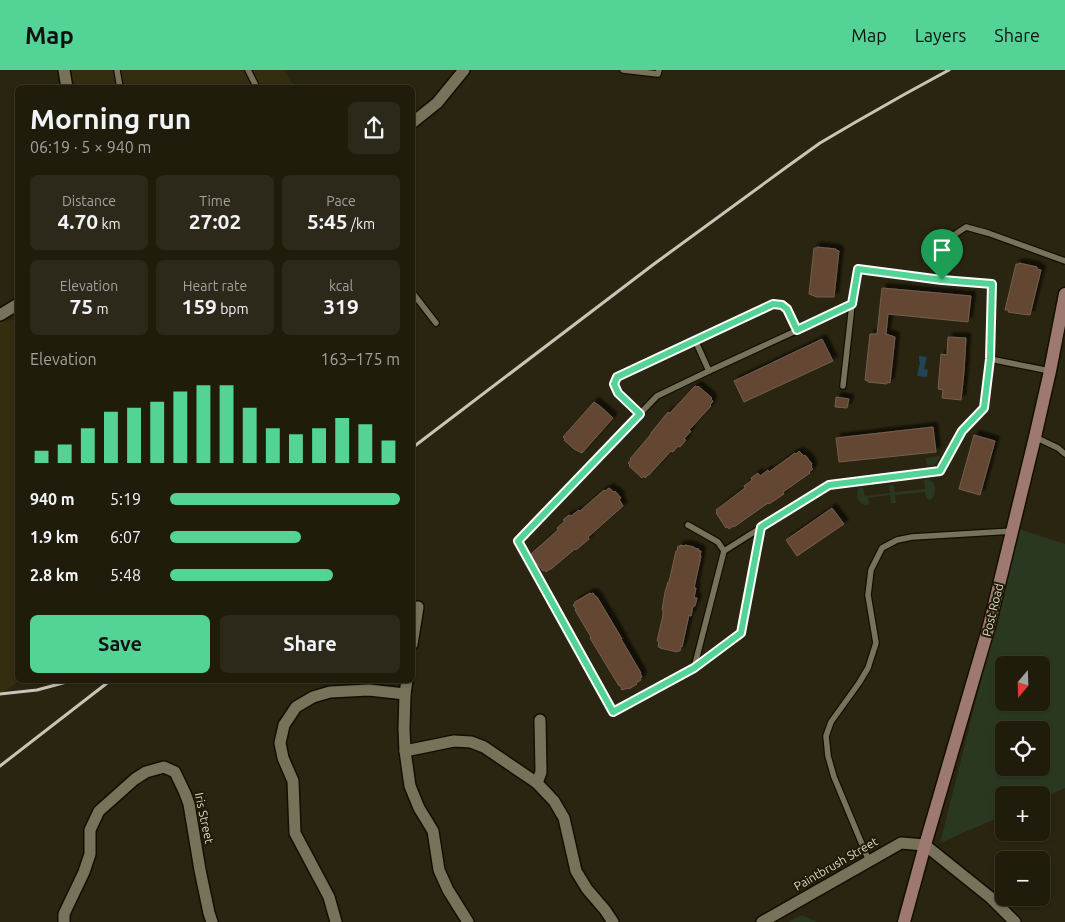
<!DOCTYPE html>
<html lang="en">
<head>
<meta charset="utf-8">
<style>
	:root { --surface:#201c0c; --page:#2d291a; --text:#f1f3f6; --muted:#a2a19d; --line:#3d3a2d; --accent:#53d396 }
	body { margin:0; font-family:Ubuntu,sans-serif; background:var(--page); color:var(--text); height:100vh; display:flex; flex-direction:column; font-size:19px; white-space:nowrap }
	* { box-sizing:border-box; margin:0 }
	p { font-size:16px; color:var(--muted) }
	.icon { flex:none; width:28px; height:28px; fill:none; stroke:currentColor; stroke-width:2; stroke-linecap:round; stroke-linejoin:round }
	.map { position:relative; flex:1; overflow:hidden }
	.details { position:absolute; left:15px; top:15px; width:400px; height:598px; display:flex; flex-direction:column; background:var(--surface); border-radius:8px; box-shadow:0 1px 4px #0004,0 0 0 1px var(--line) }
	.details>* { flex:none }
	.needle { width:32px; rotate:199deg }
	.controls { position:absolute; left:995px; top:586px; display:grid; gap:10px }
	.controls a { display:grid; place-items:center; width:55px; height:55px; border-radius:8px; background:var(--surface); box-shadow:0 1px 4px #0004,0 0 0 1px var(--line); font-size:25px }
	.pin { position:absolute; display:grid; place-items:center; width:42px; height:42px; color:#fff; margin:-51px -21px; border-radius:50% 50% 50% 0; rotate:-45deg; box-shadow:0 0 5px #0007 }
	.pin .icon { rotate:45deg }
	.round { display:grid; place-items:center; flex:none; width:52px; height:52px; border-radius:8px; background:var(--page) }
	.headline { display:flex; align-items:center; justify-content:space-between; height:85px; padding:0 15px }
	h1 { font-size:28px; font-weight:700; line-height:38px }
	.stats { display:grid; grid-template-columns:repeat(3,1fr); gap:8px; height:85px; padding:5px 15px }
	.stats div { display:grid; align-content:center; border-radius:8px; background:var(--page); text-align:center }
	.stats b { font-size:21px; font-weight:700 }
	.stats small { font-size:14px; font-weight:400 }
	.stats p { font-size:14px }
	.chart { height:140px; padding:10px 15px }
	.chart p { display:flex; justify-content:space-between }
	.chart svg { width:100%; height:90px; margin-top:5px; stroke:var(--accent); stroke-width:6 }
	.primary-button { display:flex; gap:10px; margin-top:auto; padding:10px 15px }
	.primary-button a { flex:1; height:58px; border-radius:8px; background:var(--accent); color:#111; font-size:20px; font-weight:700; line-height:58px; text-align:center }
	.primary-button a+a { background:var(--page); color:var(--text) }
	ul { padding:0 15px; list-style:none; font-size:16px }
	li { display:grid; grid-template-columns:80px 60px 1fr; align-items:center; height:38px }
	li i { height:12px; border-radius:6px; background:var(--accent) }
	header { display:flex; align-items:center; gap:30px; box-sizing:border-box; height:70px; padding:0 25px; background:var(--accent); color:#111 }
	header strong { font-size:24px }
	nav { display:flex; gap:28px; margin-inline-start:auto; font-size:18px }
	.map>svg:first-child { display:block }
	.built { fill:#342d10 }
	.green { fill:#2a3821; fill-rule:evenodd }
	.water { fill:#214457 }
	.building { fill:#644731; stroke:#735e4f; filter:url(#shadow) }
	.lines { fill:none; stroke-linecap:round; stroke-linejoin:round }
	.lane-casing { stroke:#130e00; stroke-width:8 }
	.street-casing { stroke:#130e00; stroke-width:14 }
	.secondary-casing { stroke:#130e00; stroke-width:15 }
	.lane { stroke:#78725a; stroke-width:5.5 }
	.street { stroke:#78725a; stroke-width:11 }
	.secondary { stroke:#9e7971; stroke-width:12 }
	.rail { stroke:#c8c5b7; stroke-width:3 }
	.route-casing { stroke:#fff; stroke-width:10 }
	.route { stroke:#53d396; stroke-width:6 }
	.labels { text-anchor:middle; stroke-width:4; stroke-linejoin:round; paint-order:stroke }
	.street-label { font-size:12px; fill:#dfdccf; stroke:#201b06 }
</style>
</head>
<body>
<header>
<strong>Map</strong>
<nav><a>Map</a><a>Layers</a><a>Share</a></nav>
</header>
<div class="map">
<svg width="1065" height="852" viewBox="0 0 1065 852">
	<defs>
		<filter id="shadow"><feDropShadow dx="4.5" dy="-4.5" stdDeviation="1" flood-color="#0009"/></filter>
	</defs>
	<rect width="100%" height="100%" fill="#2a2510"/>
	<g class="built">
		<polygon points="68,0 284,0 295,17 71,17"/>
		<polygon points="0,248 5,252 17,248 18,610 20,610 0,625"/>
	</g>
	<g class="green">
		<path d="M940 386C938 392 934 398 927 395L926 388Z"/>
		<path d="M927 409 933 412 935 418 934 426 930 430 926 428 925 422 895 425 896 433H891L890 425 868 428 869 434 866 436C858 433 854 424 860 417L863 418 865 426 890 423 889 416 893 415 895 422 925 419 924 410Z"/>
		<path d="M1019 459 1065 474V718L1041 729V725H1004V745L940 773ZM1004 595H1041V632H1004ZM1004 660H1041V698H1004Z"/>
		<polygon points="802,845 817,852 788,852"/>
	</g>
	<polygon class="water" points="919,286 927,287 924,299 928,300 927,307 917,306 920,292 919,291"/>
	<g class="building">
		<polygon points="817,177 836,179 836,180 839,181 834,227 817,227 809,224 814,178 817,178"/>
		<polygon points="1019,193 1037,197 1037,199 1041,200 1030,245 1021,244 1008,242 1009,240 1005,240 1016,194 1019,194"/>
		<polygon points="882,218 971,226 968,252 888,244 886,264 895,267 890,313 887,312 887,314 868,312 868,311 865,310 870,264 877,264"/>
		<polygon points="948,267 966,268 964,302 961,330 942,328 943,320 938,319 941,284 947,285"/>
		<polygon points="822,269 833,291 744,332 734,311"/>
		<polygon points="695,316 697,317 698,316 712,328 711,329 713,331 710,335 711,336 689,360 691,361 684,369 686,370 680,377 678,376 673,382 671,381 649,405 648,405 645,408 644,406 642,408 629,396 630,395 628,393 631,390 630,389 651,364 651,363 668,342 670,343"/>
		<polygon points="836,327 849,329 847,338 835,337"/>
		<polygon points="594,332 601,337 613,348 582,383 574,379 564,370 565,369 563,367"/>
		<polygon points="933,357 936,382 839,392 836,368"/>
		<polygon points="974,365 995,371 980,425 959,419"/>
		<polygon points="799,381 804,386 805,385 812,394 811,395 812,397 811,397 813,399 809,402 810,403 783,422 784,424 769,434 768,433 734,457 733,456 729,459 728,457 726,458 716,443 717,442 716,440 745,418 744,416 752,410 751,408 758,403 760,406 768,400 769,402 795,383 796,384"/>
		<polygon points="609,418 614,422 615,421 621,428 619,429 623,436 588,467 589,469 576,480 575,479 551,499 550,499 546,502 545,500 543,501 532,488 532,486 531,484 558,460 557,458 565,451 563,450 569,445 571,446 579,440 580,441 604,420 605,421"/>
		<polygon points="832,438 844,454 797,486 786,470"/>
		<polygon points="680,475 684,476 685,475 694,477 694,478 699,479 698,481 701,481 700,486 701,486 694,518 696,518 694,528 697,528 695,536 693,536 691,546 689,545 682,577 681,576 680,581 678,581 677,582 660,578 660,577 658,577 659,572 657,571 663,545 663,540 662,540 665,522 668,512 669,512 676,481 677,481 678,476 680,477"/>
		<polygon points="590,523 591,524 593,523 596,527 597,527 622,569 621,569 641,603 640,603 642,607 640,608 641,610 636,613 637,614 629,619 628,618 622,620 620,615 619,616 590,568 591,567 575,540 576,539 573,535 575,533 575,532"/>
	</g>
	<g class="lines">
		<g class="lane-casing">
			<g id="lane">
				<polyline points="117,0 120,18"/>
				<polyline points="248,0 257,18"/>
				<polyline points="623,0 658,4 659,0"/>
				<polyline points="942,210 944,188 951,167 966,157 988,163 1065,191"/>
				<polyline points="412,222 436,253"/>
				<polyline points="695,270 709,301"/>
				<polyline points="990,289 984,338 962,361 940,401 829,415 724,481 694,598 613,642 517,471 657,326 709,301 852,235 858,199 942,210 992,214 990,289 1050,301"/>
				<polyline points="843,316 852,235"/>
				<polyline points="640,344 618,323 614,314 617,307 773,234 781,235 787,239 797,260"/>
				<polyline points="1035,367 1058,378 1065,384"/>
				<polyline points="688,455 718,472 724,481"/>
				<polyline points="694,598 741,563 761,457"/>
				<polyline points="869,791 834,707 828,686 826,666 831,652 859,613 868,598 876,573 868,525 871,500 882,478 897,470 912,467 1013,461"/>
			</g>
		</g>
		<g class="street-casing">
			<g id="street">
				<polyline points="64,0 67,18"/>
				<polyline points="412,53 437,33 464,0"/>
				<polyline points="0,245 18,234"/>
				<polyline points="412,574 418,537"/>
				<polyline points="407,610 405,624 404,659 405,681 410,716 419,738 433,761 439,800 448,820 468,852"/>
				<polyline points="405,681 454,671 471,672 484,677 537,713 554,731 564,748 576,801 587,819 605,840 613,852"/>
				<polyline points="537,713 541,702 540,650"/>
				<polyline points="64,852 64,844 84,802 90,784 90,760 99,741 135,709 146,702 164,697 175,702 185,723 189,734 200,800 209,843 212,852"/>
				<polyline points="336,852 329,827 295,763 293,711 283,688 280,673 284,655 296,637 313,627 330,622 369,620 405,624"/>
				<polyline points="762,852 901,773 925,775 991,828 1015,852"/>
			</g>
		</g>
		<g class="secondary-casing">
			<polyline id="secondary" points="904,852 925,775 989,556 1035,367 1050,301 1065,224"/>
		</g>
		<use href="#lane" class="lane"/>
		<use href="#street" class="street"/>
		<use href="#secondary" class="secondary"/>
		<g class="rail">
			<polyline points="412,378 654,194 788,96 820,73 854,53 905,24 949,0"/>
			<polyline points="0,624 37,620 74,610"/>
			<polyline points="0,696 111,610"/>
		</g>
	</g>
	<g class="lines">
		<g class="route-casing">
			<polygon id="route" points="858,199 942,210 992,214 990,289 984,338 962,361 940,401 829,415 761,457 741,563 694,598 613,642 518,471 640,344 618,323 614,314 617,307 773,234 782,235 787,239 797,260 852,234"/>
		</g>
		<use href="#route" class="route"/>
	</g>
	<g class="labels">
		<g class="street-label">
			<text transform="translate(993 540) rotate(-76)" y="4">Post Road</text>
			<text transform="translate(204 748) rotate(78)" y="4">Iris Street</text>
			<text transform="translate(836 794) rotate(-30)" y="4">Paintbrush Street</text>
		</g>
	</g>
</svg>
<div class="controls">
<a><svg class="needle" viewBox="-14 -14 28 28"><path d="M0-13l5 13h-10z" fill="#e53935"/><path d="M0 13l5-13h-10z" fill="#a2a19d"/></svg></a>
<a><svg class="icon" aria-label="locate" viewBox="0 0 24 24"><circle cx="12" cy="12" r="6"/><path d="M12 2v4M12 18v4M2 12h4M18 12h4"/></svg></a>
<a>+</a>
<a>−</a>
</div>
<div class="pin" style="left:942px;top:210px;background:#1e9e55"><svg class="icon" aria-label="arrive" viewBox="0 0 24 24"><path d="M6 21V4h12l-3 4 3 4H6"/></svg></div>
<section class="details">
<div class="headline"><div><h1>Morning run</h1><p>06:19 · 5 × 940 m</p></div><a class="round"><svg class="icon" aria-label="share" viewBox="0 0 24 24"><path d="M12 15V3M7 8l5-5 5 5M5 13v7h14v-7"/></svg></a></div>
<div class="stats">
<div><p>Distance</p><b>4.70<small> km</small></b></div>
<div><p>Time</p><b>27:02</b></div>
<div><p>Pace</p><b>5:45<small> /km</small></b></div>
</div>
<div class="stats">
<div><p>Elevation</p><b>75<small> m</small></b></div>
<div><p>Heart rate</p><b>159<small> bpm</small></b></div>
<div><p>kcal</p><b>319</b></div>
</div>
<div class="chart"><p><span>Elevation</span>163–175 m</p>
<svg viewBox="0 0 160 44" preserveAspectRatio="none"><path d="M5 44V38M15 44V35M25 44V27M35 44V19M45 44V17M55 44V14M65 44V9M75 44V6M85 44V6M95 44V17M105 44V27M115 44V30M125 44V27M135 44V22M145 44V25M155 44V33"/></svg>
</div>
<ul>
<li><b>940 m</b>5:19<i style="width:100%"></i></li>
<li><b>1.9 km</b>6:07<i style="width:57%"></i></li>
<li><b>2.8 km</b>5:48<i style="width:71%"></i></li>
</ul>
<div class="primary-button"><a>Save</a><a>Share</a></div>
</section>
</div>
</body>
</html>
